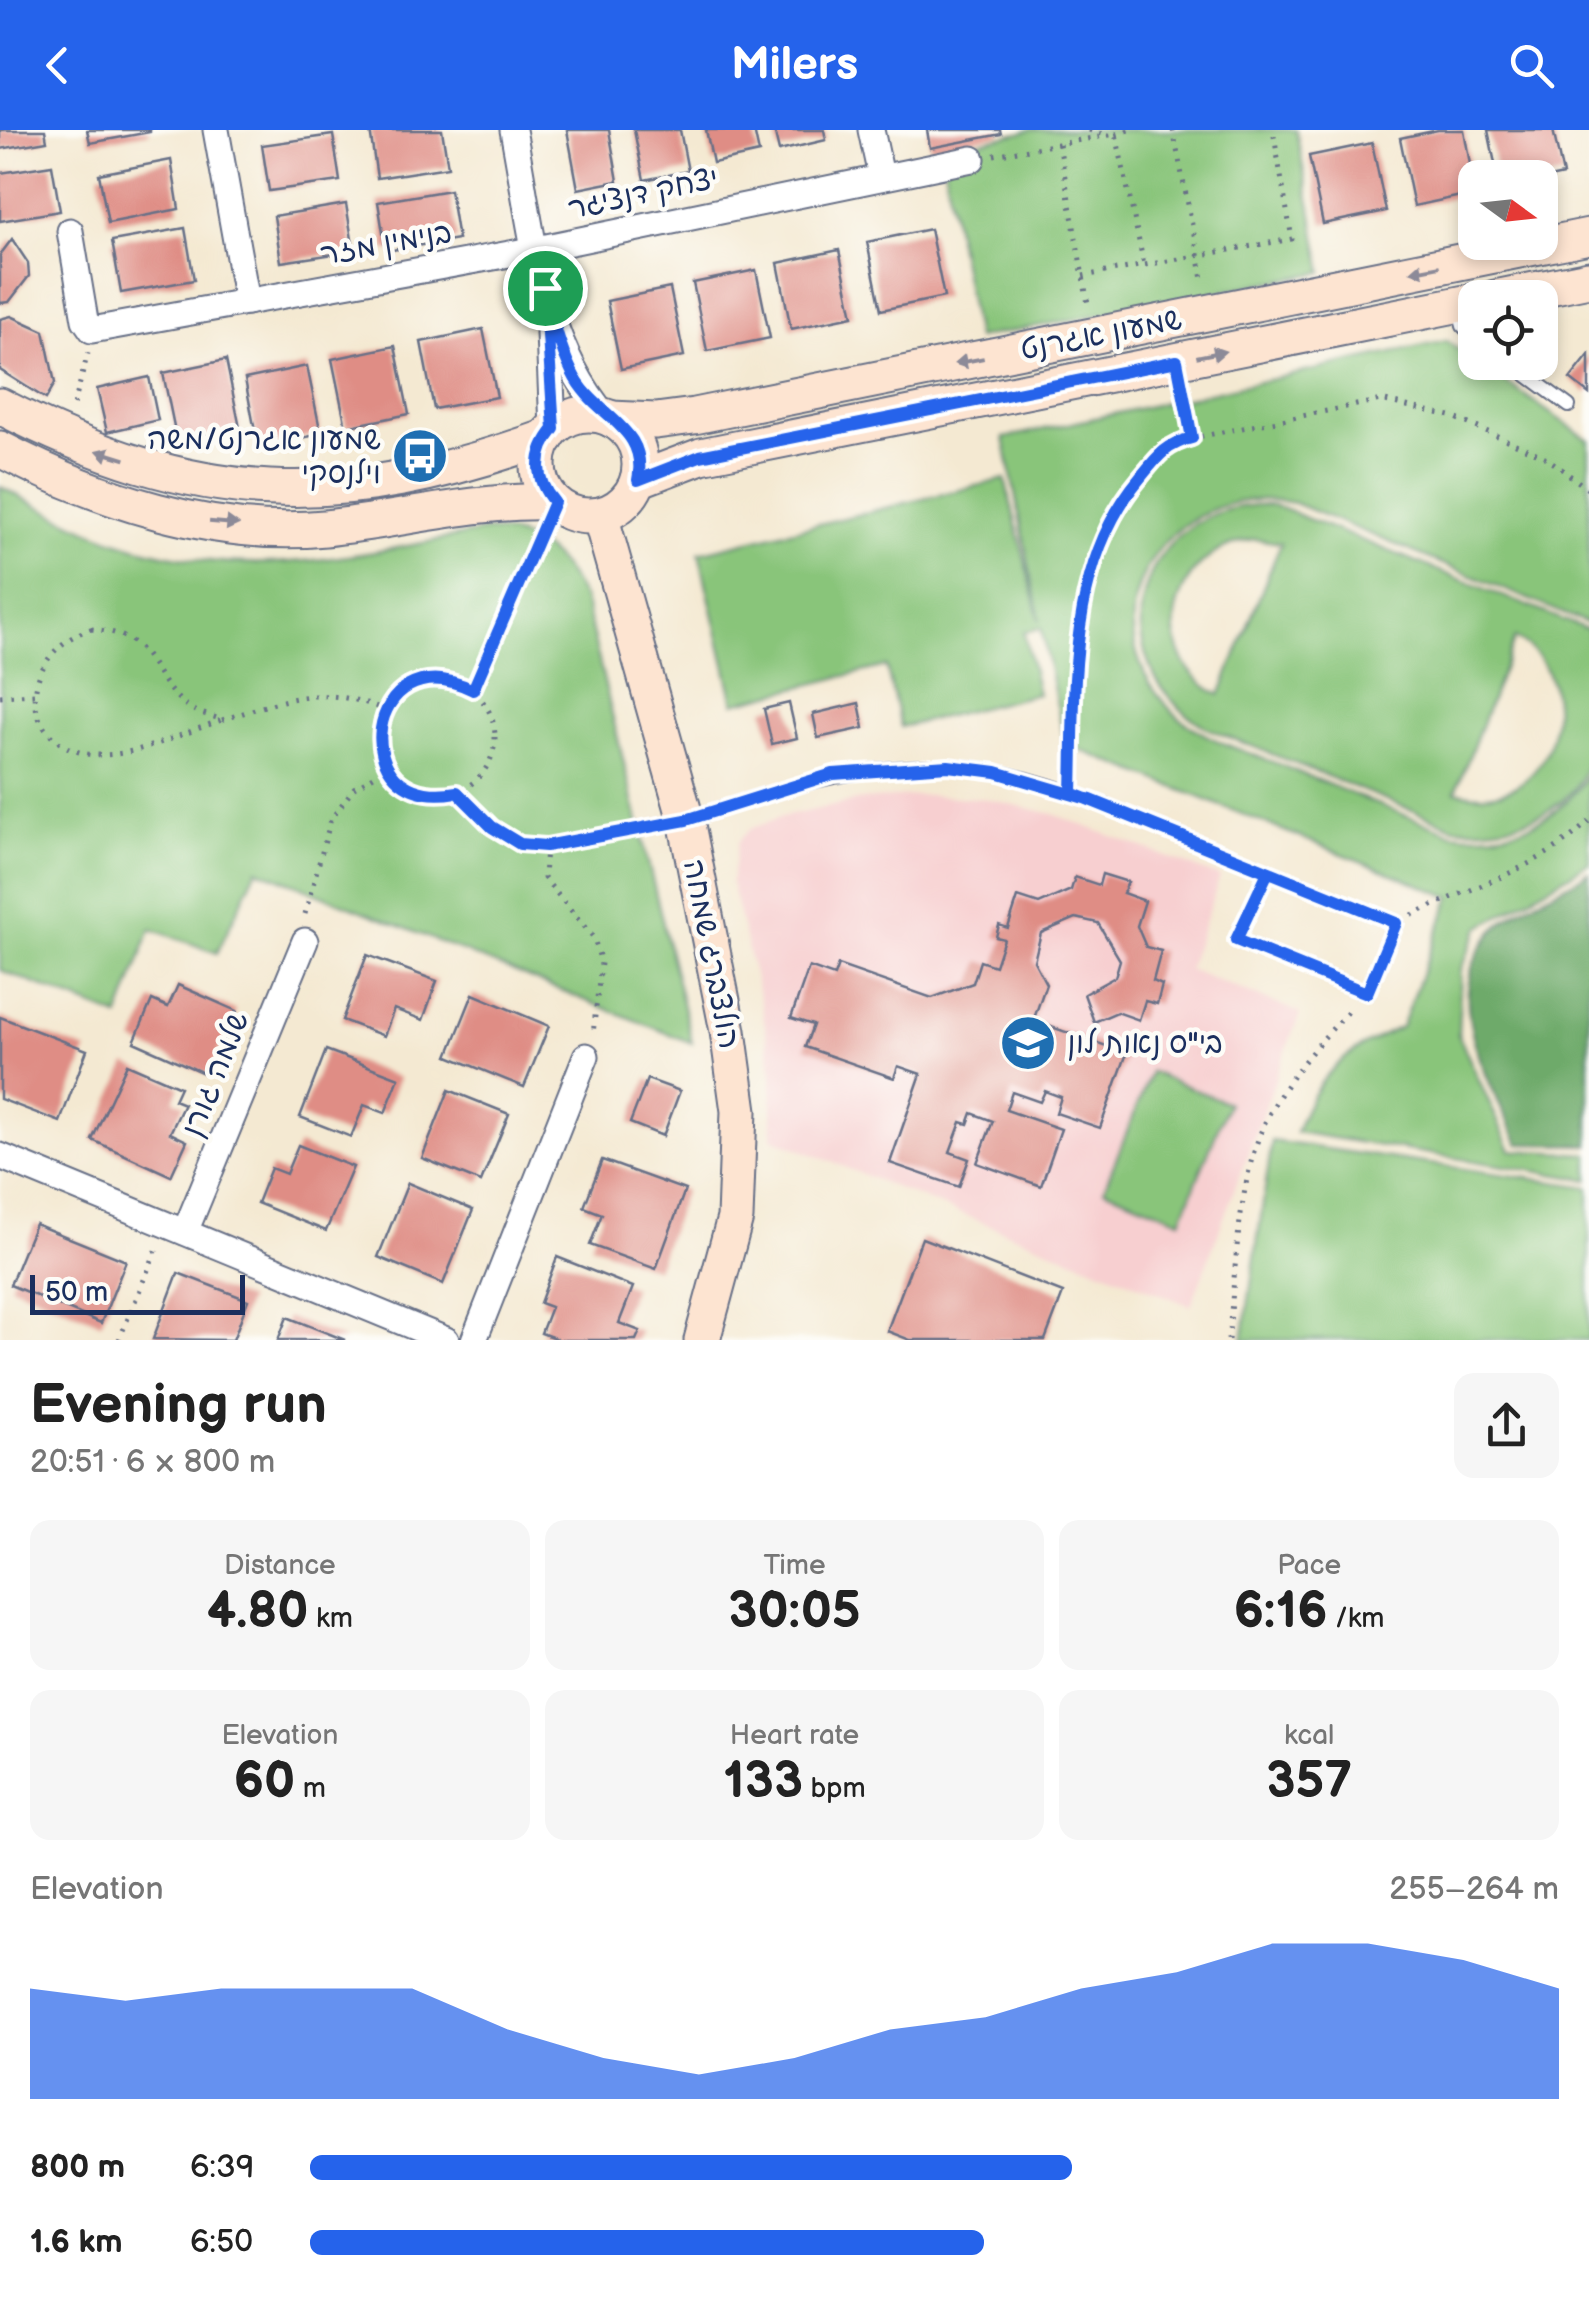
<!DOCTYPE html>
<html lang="en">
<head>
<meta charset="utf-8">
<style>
	:root { --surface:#fff; --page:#f6f6f6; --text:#222; --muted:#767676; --accent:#2563eb }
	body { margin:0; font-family:"Balsamiq Sans","Playpen Sans Hebrew",sans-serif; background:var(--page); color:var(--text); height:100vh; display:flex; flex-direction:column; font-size:38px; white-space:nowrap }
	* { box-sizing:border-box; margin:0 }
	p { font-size:32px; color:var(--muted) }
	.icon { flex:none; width:55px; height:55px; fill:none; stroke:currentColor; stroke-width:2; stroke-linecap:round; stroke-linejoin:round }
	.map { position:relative; height:1210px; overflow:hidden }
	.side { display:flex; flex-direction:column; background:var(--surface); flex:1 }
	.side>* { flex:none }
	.needle { width:65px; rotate:105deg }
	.controls { position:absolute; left:1458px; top:30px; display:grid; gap:20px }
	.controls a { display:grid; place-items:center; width:100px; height:100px; border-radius:20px; background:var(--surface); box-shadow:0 5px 15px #0003; font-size:50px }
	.scale { position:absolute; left:30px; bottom:25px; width:215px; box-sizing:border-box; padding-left:10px; border:5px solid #1b2f5e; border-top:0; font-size:28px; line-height:35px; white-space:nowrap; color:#1b2f5e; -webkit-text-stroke:8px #fdfcf7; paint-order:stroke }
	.pin { position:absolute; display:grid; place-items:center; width:85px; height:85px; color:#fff; margin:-42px; border:5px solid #fff; border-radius:50%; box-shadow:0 2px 10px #0007 }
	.round { display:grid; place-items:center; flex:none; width:105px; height:105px; border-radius:20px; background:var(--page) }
	.overview { display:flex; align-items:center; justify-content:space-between; height:170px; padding:0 30px }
	h1 { font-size:55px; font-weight:700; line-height:75px }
	.metrics { display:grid; grid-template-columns:repeat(3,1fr); gap:15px; height:170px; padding:10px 30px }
	.metrics div { display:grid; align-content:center; border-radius:20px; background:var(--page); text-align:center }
	.metrics b { font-size:50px; font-weight:700 }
	.metrics small { font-size:28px; font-weight:400 }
	.metrics p { font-size:28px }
	.chart { height:280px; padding:20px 30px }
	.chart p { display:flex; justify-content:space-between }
	.chart svg { width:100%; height:180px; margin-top:10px; fill:var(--accent); opacity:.7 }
	ul { padding:0 30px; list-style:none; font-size:32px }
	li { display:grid; grid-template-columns:160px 120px 1fr; align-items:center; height:75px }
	li i { height:25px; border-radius:12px; background:var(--accent) }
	header { display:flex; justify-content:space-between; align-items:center; height:130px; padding:0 30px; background:var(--accent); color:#fff; font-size:45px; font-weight:700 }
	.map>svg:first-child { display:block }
	.built { fill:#f7cfd0 }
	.green { fill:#89c57a; stroke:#527a6c; stroke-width:2.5; fill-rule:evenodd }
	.forest { fill:#6eaa6a; stroke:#446c64; stroke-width:2.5 }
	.building { fill:#df8d85 }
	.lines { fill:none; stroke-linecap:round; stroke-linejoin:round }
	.lane-casing { stroke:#677087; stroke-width:16 }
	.street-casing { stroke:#677087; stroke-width:29 }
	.secondary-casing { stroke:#677087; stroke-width:39 }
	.path { stroke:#677087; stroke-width:5; stroke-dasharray:2.5 8; stroke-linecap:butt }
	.lane { stroke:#fff; stroke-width:12 }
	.street { stroke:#fff; stroke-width:25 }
	.secondary { stroke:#fde4d1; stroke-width:35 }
	.oneway { fill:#8c8a98 }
	.route-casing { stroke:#fff; stroke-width:20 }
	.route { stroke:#2563eb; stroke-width:12 }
	.labels { text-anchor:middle; stroke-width:9; stroke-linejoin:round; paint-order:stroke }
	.street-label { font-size:30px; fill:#1b2f5e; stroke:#fdfcf7 }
	.poi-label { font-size:30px; fill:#1b2f5e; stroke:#fdfcf7; text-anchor:end }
</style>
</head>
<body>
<header><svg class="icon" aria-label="back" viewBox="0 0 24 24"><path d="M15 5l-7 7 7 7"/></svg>Milers<svg class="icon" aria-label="search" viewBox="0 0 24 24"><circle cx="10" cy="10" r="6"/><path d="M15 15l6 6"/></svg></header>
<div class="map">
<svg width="1589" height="1210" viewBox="0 0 1589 1210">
	<rect width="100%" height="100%" fill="#fdfcf7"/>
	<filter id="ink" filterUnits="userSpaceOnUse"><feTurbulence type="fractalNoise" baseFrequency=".01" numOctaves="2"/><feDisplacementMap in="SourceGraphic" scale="20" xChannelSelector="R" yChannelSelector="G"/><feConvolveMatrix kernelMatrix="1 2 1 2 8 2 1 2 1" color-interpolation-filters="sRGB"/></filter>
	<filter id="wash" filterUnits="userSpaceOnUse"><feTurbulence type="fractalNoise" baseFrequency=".0048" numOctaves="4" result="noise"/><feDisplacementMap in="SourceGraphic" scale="40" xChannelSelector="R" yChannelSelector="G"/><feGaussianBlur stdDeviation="2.25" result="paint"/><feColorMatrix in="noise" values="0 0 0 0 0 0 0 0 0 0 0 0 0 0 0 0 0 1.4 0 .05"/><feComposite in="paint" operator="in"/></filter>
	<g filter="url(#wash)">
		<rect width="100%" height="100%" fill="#f4e9d2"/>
		<polygon class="built" points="928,665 989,669 1053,684 1220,747 1188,839 1300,883 1191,1176 772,1008 772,943 762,877 731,752 738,712 750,699 782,687 861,670"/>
		<g class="green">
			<polygon points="1032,0 1296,0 1323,142 976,208 941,21"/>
			<path d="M1446 211 1589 310V494L1294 373C1169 347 1077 486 1172 581 1202 611 1250 622 1288 638 1343 660 1397 683 1452 703 1509 711 1559 693 1589 642V733L1479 798 1461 839 1458 904 1511 1020 1589 1024V1050L1296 1002C1318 942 1343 923 1401 897L1451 767 1065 614 1041 498 1024 502 1038 564 901 597 886 536 734 573 699 423 1005 349 1040 491 1004 308Z"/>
			<path d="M0 357C39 375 78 399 119 412 245 454 360 425 485 401 537 402 559 425 584 469L692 913 257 739 217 823 151 799 119 887 0 840Z"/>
			<path d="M1273 375 1589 500C1589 533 1589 603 1588 631 1572 687 1503 704 1454 697L1209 599C1090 533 1136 369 1273 375ZM1255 409 1281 413 1220 565C1142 525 1172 419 1255 409ZM1515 508C1589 546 1556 691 1456 661Z"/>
			<polygon points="1151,942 1228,973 1181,1090 1104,1059"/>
			<polygon points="1272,1011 1589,1057 1589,1210 1243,1210"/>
		</g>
		<path class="forest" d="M1589 742V1015L1519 1014C1487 947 1431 855 1502 793 1523 774 1564 758 1589 742Z"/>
		<g id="blocks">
			<g class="building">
				<polygon points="0,0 45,0 47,11 0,19"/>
				<polygon points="87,0 150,0 150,2 90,13"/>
				<polygon points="370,0 442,0 448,37 377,48"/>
				<polygon points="567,0 609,0 618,51 578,59"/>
				<polygon points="634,0 680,0 688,41 644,50"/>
				<polygon points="706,0 754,0 759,23 713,33"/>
				<polygon points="774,0 824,0 826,10 779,21"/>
				<polygon points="927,0 1000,0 1001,4 930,18"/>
				<polygon points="1438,0 1464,0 1475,63 1414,76 1400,8"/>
				<polygon points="1488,0 1553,0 1563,45 1540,50 1498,48"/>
				<polygon points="333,5 340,51 269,61 262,15"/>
				<polygon points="1372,13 1386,81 1323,94 1309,26"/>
				<polygon points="171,30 179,79 108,93 99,44"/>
				<polygon points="52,35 60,81 0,91 0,43"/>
				<polygon points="450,60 458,109 386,121 378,72"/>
				<polygon points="346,74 354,121 281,132 274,86"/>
				<polygon points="185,98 194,150 121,163 112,111"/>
				<polygon points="930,99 944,167 881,180 867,112"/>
				<polygon points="12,109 28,133 29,146 9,172 0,173 0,125"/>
				<polygon points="839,120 853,186 791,199 778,133"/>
				<polygon points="756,140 770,208 707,221 693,153"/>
				<polygon points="670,158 684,226 621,239 607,171"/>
				<polygon points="11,186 44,201 55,253 46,269 0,240 0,189"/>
				<polygon points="483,199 497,267 434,279 421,212"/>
				<polygon points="395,216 409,284 346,297 332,229"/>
				<polygon points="1589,225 1589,264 1570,249"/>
				<polygon points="226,230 240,298 177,311 163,243"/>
				<polygon points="307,236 321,304 258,317 245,249"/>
				<polygon points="149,247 158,290 107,302 97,259"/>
				<polygon points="789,573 797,608 772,614 764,579"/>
				<polygon points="859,573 864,598 818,608 813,584"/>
				<polygon points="1102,744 1128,752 1123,763 1145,771 1137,796 1146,817 1161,821 1153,851 1162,855 1157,874 1145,871 1139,890 1117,882 1094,892 1084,864 1115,847 1120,830 1098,793 1076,788 1041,803 1034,831 1046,854 1029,903 1036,905 1040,893 1127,923 1100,998 1056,983 1061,967 1045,961 1040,972 1012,962 1006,980 1061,999 1041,1056 977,1033 993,991 972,983 968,994 961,992 950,1022 969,1029 959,1057 890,1033 921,944 898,936 894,948 805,917 813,895 791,888 809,837 834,846 838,835 932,868 973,853 980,831 995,836 1004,809 996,807 999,795 1008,798 1018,767 1039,774 1071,760 1075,747 1099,755"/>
				<polygon points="367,825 437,851 423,890 394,879 384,906 342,890"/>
				<polygon points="178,855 237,881 208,945 134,912 152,870 168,877"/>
				<polygon points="473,864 549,896 524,957 448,926"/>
				<polygon points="0,887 87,920 60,992 0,969"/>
				<polygon points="326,920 399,948 385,983 364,975 351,1007 300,987"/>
				<polygon points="127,934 180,957 174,970 184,974 170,1003 187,1011 171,1046 92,1010"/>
				<polygon points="647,949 680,961 663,1006 630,993"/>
				<polygon points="449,960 509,984 481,1052 422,1028"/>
				<polygon points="298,1015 353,1037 326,1101 257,1073 271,1038 286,1044"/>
				<polygon points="602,1030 685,1060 656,1139 590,1115 602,1084 584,1077"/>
				<polygon points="408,1053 473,1080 443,1154 378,1127"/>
				<polygon points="35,1094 126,1131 101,1193 10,1155"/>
				<polygon points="922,1108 1063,1163 1045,1210 910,1210 887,1201"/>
				<polygon points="557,1127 633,1157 619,1193 640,1201 636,1210 560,1210 541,1203 551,1177 540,1173"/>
				<polygon points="178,1143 248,1170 233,1210 153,1209"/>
				<polygon points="287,1187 345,1210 278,1210"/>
			</g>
		</g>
	</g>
	<g filter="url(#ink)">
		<use href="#blocks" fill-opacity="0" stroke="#677087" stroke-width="2.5"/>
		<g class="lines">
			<g class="lane-casing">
				<g id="lane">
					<polyline points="1458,176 1463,196 1475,208"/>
					<polyline points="1509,232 1569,276"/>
					<path d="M688 690C774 660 855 634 946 636 1025 639 1099 673 1171 702 1246 733 1321 763 1396 793L1367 863 1236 810 1268 742"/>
				</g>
			</g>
			<g class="street-casing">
				<g id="street">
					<polyline points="216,0 247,172"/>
					<path d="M513 0C532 97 539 209 606 287"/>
					<polyline points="871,0 881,46"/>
					<polyline points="70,101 85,190 92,200 537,119 972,29"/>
					<polyline points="549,203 553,299"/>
					<polyline points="0,1026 446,1210"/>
					<polyline points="185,1102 305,811"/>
					<polyline points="474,1210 586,926"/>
				</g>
			</g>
			<g class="secondary-casing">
				<g id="secondary">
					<polyline points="1495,168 1589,149"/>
					<path d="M0 276C197 378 340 382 547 307"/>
					<circle cx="589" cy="335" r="51"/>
					<polyline points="611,289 656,291 694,286 1589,106"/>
					<path d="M0 319C96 369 215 409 325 398 402 390 476 369 553 372"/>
					<polyline points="638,350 701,326 1475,171"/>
					<polyline points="600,385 686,690 728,901 739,981 735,1088 702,1210"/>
				</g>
			</g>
			<g class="path">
				<polyline points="1089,0 1105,5"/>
				<polyline points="1173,0 1204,154"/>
				<polyline points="1116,4 1129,0"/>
				<polyline points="1059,14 1088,174"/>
				<polyline points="994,25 1116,4 1144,135"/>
				<polyline points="1083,146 1292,109 1273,0"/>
				<polyline points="1183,262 1192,308"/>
				<polyline points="74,275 88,223"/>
				<path d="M91 499C159 504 146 551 192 579 200 584 213 586 222 590 182 603 121 635 79 622 11 600 28 518 91 499Z"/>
				<circle cx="437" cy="607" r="58"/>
				<polyline points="473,559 541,402"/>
				<polyline points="0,566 35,564"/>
				<path d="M222 590C286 569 320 553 385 580"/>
				<polyline points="1072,644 1076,522 1086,458 1125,365 1168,313 1381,270 1450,286 1500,307 1547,328 1589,360"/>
				<path d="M457 662C475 681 493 703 518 712 552 726 622 704 658 696"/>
				<polyline points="546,716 544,748 594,808 601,833 593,904"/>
				<polyline points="305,784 331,689 354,658 387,638"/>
				<path d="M1412 785C1471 757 1542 738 1589 691"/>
				<polyline points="119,1210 158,1116"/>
				<path d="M1228 1210C1236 1145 1237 1056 1263 997 1283 952 1318 913 1351 879"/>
			</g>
			<use href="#lane" class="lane"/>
			<use href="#street" class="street"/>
			<use href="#secondary" class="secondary"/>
		</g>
		<defs><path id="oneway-solid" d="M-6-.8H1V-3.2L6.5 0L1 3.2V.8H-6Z" transform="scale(2.5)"/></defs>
		<g class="oneway">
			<use href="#oneway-solid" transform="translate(1425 139) rotate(169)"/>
			<use href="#oneway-solid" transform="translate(1211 224) rotate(-11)"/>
			<use href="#oneway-solid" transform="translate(969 231) rotate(169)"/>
			<use href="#oneway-solid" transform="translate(111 325) rotate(-163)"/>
			<use href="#oneway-solid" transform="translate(224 393) rotate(5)"/>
		</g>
	</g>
	<g class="lines" filter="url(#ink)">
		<g class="route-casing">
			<path id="route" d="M545 158 554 299C534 323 534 349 554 372L473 560C365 506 341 683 457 662L492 697 520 714 546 716 686 690 833 644 948 636 996 642 1091 670 1396 793 1367 863 1236 810 1268 742 1072 663C1075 557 1067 435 1140 348 1157 327 1166 314 1192 308L1177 231 700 326 638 350C649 296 593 287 572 242 559 215 552 186 545 158"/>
		</g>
		<use href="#route" class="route"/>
	</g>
	<defs>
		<g id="bus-disc" transform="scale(2.875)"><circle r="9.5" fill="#1f6fb2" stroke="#fdfcf7"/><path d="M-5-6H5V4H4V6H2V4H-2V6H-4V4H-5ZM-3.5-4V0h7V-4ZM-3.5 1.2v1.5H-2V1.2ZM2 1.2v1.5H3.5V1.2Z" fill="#fff"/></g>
		<g id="school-disc" transform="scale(2.875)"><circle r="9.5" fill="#1f6fb2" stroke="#fdfcf7"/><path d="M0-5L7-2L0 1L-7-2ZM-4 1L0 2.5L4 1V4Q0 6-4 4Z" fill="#fff"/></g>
	</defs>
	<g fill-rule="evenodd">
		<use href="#bus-disc" x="420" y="326"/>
		<use href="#school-disc" x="1028" y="913"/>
	</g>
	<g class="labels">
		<g class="street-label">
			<text transform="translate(643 63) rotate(-12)" y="10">יצחק דנציגר</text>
			<text transform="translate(386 113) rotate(-10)" y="10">בנימין מזר</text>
			<text transform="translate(1101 204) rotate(-11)" y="10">שמעון אגרנט</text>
			<text transform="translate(712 824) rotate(79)" y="10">הולצברג שמחה</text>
			<text transform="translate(215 944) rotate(-68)" y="10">שלמה גורן</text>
		</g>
		<g class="poi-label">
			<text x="381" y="319">שמעון אגרנט/משה<tspan x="381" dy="34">וילנסקי</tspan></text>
			<text x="1067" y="923" text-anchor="start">בי"ס נאות לון</text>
		</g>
	</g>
</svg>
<div class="controls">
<a><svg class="needle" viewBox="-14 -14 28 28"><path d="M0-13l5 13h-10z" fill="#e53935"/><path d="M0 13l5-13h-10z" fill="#767676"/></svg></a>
<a><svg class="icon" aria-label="locate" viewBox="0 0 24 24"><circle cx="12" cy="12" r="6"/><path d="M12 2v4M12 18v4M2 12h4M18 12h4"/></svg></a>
</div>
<div class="scale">50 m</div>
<div class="pin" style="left:545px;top:158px;background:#1e9e55"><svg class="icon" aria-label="arrive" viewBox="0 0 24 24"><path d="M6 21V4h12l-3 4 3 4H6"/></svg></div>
</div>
<section class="side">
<div class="overview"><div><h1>Evening run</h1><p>20:51 · 6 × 800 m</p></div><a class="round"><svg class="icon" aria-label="share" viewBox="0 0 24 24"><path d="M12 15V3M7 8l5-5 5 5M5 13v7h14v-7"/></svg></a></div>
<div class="metrics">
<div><p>Distance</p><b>4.80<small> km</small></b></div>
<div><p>Time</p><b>30:05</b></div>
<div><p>Pace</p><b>6:16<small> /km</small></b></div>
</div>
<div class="metrics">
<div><p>Elevation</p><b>60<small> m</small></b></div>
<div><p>Heart rate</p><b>133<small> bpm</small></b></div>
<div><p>kcal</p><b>357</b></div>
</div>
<div class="chart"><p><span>Elevation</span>255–264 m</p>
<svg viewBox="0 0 160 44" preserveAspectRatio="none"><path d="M0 44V17L10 20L20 17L30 17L40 17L50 27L60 34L70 38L80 34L90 27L100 24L110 17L120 13L130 6L140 6L150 10L160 17V44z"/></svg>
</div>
<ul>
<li><b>800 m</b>6:39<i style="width:61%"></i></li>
<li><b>1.6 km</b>6:50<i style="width:54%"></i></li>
</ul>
</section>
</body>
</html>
